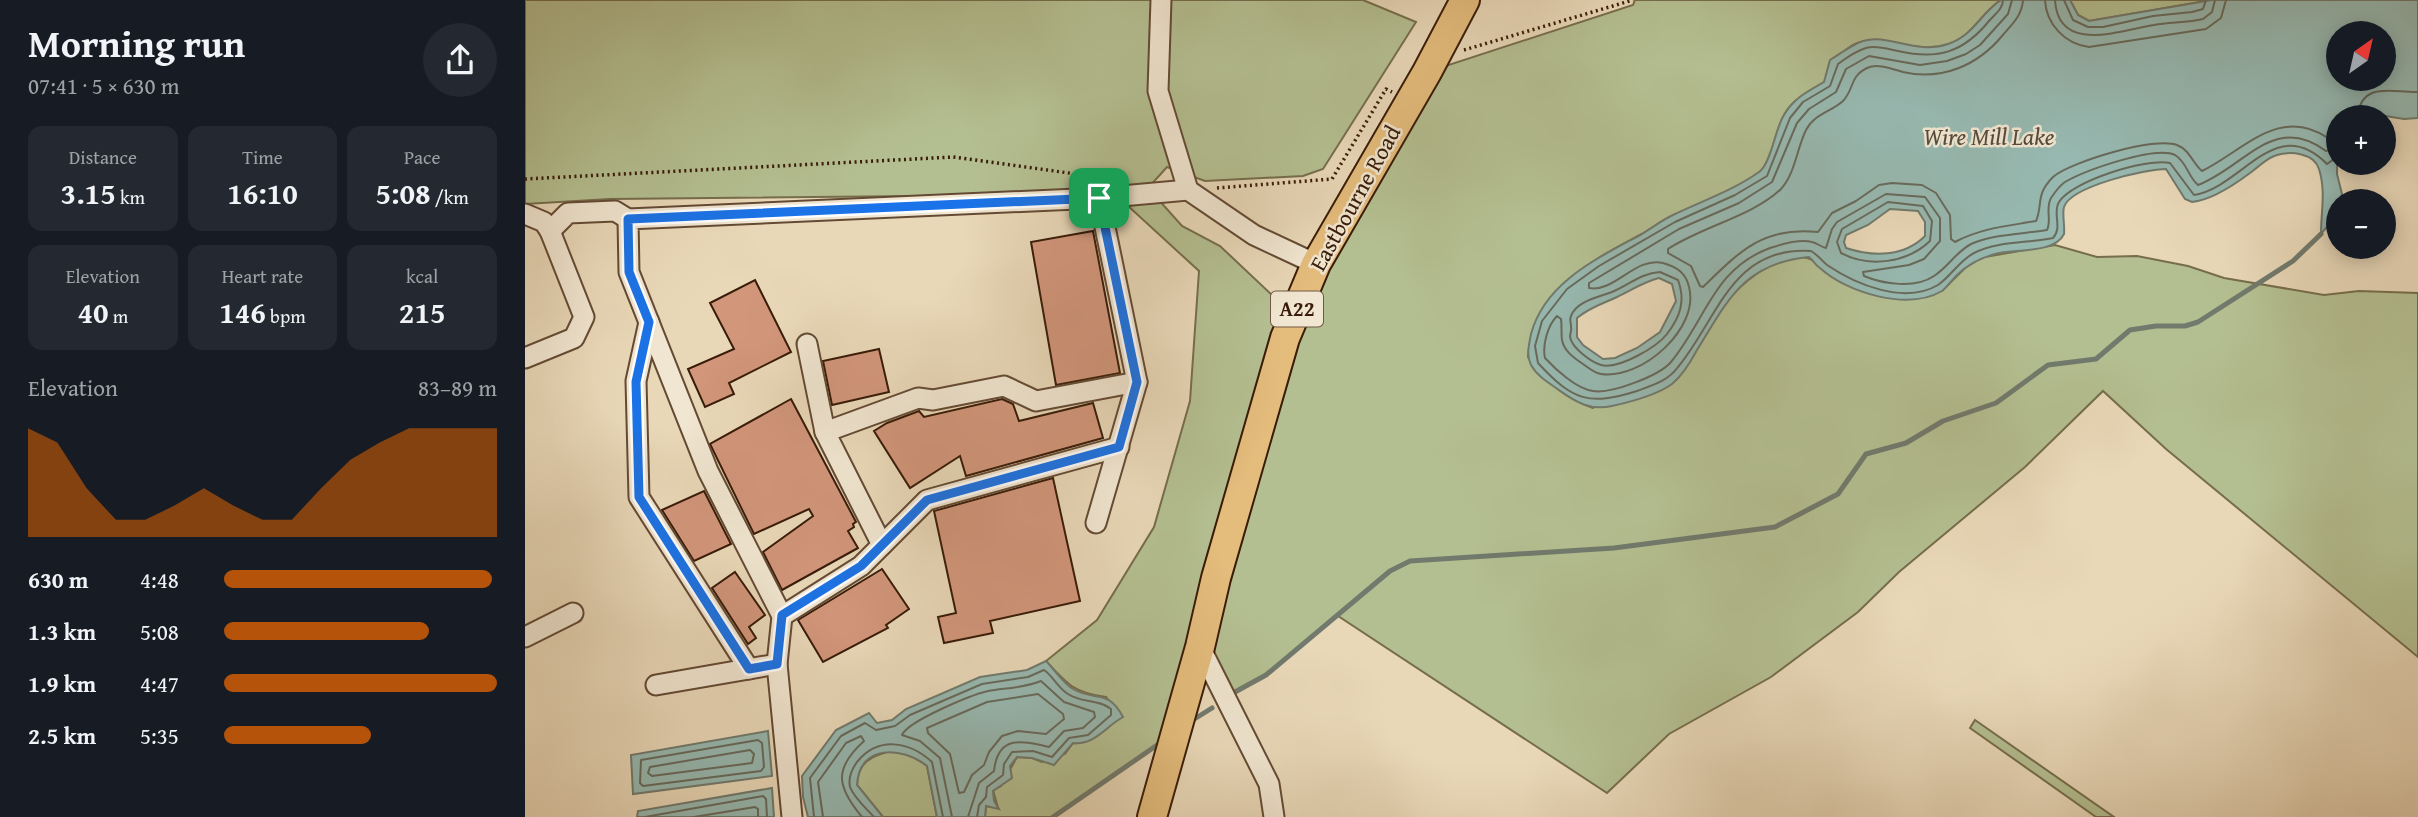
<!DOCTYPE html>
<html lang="en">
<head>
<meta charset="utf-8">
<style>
	:root { --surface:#171b24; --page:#242831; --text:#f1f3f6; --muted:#9ea1a6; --accent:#b45309 }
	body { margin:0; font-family:"Gentium Book Plus",serif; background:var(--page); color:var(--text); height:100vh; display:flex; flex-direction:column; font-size:26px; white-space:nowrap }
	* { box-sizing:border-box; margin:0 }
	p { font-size:23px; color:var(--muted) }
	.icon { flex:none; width:38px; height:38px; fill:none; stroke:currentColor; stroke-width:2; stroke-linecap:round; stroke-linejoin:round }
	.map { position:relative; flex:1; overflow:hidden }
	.side { display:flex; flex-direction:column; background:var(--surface); width:525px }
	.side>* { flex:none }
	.needle { width:46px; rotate:34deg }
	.buttons { position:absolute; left:1801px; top:21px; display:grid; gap:14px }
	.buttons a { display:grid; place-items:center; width:70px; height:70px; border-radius:50%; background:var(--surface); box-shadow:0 4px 18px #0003; font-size:35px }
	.pin { position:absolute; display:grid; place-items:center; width:60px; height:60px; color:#fff; margin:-30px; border-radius:14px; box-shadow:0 4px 10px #0006 }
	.round { display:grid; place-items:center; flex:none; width:74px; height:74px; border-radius:37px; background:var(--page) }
	.head { display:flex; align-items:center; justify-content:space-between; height:119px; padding:0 28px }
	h1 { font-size:38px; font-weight:600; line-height:52px }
	.figures { display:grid; grid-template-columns:repeat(3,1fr); gap:10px; height:119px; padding:7px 28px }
	.figures div { display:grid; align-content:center; border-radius:14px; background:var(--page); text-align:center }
	.figures b { font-size:30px; font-weight:600 }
	.figures small { font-size:19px; font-weight:400 }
	.figures p { font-size:19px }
	.chart { height:196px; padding:14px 28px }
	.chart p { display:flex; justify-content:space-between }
	.chart svg { width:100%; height:126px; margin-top:7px; fill:var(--accent); opacity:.7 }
	ul { padding:0 28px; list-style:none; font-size:23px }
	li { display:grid; grid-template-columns:112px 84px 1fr; align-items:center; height:52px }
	li i { height:18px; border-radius:9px; background:var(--accent) }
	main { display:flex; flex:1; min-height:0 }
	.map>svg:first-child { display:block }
	.green { fill:#b4bf91; stroke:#766d4c; stroke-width:2 }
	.water { fill:#97b9b1; stroke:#717a6d; stroke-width:2; fill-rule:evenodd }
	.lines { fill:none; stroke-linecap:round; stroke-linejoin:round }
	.shore { stroke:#686a5c; stroke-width:2 }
	.stream { stroke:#717a6d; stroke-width:5 }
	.building { fill:#d2967b; stroke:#381b08; stroke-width:2 }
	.minor-casing { stroke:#644a34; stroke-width:23 }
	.highway-casing { stroke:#381b08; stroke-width:32 }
	.path { stroke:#381b08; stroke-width:3.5; stroke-dasharray:2 3.5; stroke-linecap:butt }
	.minor { stroke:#f1e6d1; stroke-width:19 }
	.highway { stroke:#e4bc7c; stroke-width:28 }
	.route-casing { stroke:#fff; stroke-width:14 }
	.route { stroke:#1a73e8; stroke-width:9 }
	.labels { text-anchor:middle; stroke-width:5; stroke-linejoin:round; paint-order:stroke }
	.shield { fill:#f1e6d1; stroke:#705844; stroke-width:2 }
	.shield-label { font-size:21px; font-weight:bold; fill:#381b08 }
	.street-label { font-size:23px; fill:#381b08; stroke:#f1e6d1 }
	.water-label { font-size:24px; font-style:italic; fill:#544a3b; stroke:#f1e6d1 }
</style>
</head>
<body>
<main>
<section class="side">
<div class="head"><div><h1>Morning run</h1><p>07:41 · 5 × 630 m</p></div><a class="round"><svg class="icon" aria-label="share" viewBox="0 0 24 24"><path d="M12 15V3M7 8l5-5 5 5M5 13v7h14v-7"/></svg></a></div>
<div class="figures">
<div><p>Distance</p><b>3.15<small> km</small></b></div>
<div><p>Time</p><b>16:10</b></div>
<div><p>Pace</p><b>5:08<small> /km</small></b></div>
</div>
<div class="figures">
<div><p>Elevation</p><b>40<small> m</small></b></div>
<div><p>Heart rate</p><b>146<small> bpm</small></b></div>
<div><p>kcal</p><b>215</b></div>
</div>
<div class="chart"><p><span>Elevation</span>83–89 m</p>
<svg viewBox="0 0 160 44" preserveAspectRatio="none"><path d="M0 44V6L10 11L20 27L30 38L40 38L50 33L60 27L70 33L80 38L90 38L100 27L110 17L120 11L130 6L140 6L150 6L160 6V44z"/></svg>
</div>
<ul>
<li><b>630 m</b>4:48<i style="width:98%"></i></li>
<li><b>1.3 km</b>5:08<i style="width:75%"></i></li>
<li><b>1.9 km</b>4:47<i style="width:100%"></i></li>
<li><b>2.5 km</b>5:35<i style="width:54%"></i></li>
</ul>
</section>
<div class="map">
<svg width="1893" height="817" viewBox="0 0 1893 817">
	<rect width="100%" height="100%" fill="#e9d8b8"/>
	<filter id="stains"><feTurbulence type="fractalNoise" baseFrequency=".00286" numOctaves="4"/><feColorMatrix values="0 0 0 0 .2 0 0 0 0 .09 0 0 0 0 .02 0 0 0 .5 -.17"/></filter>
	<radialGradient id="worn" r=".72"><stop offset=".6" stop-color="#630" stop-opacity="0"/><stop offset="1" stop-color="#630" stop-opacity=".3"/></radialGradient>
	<g class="green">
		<path d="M0 0H838L891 22 798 169 778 176 680 181 642 167 623 188 657 226 695 246 747 295 759 336 902 72 1108 5 1110 0H1476C1454 14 1447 39 1419 46 1387 54 1347 28 1322 49 1313 57 1309 71 1301 80 1288 95 1269 94 1258 117 1251 130 1246 161 1236 171 1217 191 1172 203 1147 216 1136 221 1126 229 1115 235 1063 263 1007 290 1003 357 1019 380 1040 399 1068 408L1206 296C1223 278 1265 244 1290 262L1417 291 1440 268 1454 258 1530 245 1572 257 1612 256 1663 266 1699 278 1799 295 1834 291 1893 293V657L1641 449 1578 391 1500 467 1374 572 1333 612 1246 677 1144 734 1082 793 813 616 741 675 700 699 675 648 643 738 528 817H460L461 806 473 808 468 790 476 786 492 757 507 758 517 762 540 754 548 743C569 745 580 727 597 717L581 697C549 693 542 684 521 661L572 620 629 527 665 401 674 271 590 194 85 199 0 204Z"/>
		<polygon points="1545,0 1687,0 1564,21 1553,15"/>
		<polygon points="1450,720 1589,817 1571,817 1445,728"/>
		<path d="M366 751 387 754 402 766 412 817H358L332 785C333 763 345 756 366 751Z"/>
	</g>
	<g class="water">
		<path d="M1476 0H1545L1553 15 1564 21 1687 0H1893V118L1879 119 1854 115 1813 117 1812 174 1817 194 1810 217 1796 234C1796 212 1801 191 1794 169 1789 153 1766 151 1752 155 1741 158 1734 167 1725 173 1709 185 1687 200 1667 202L1660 199 1641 169C1621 169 1546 186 1539 207 1537 214 1540 226 1539 234 1530 253 1493 249 1474 253 1457 257 1444 263 1432 275 1427 280 1422 287 1417 291 1383 311 1322 293 1295 268 1290 265 1289 261 1284 257 1219 263 1203 300 1172 350 1165 363 1158 375 1147 384 1132 395 1105 402 1087 406 1065 411 1051 402 1034 390 1024 383 1012 376 1006 365 1001 355 1004 345 1006 334 1020 282 1073 258 1117 234 1127 228 1137 220 1148 215 1177 201 1207 191 1234 172 1246 164 1250 129 1259 115 1269 98 1283 91 1299 82L1305 60C1315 54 1326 45 1338 41 1363 33 1391 55 1423 44 1448 36 1455 14 1476 0ZM1858 33V79H1813V33ZM1365 209 1393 211 1400 222V236C1379 257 1348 257 1321 248L1319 242 1321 235 1343 225ZM1134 278 1147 284 1151 301 1135 332 1112 348 1090 358 1078 359 1058 345 1052 337V318C1065 307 1077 304 1092 297 1107 290 1118 282 1134 278Z"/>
		<path d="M521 661C529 669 538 683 548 689 570 702 583 688 598 717 580 727 570 745 548 743L529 765 507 758 492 757 485 766 487 778 468 791 469 801 474 809 461 806 460 817H412L402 766C377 746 334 744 332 785L358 817H283L278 797 277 776 311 730 344 713 352 723 367 720 381 709 455 677 502 670Z"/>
		<polygon points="243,731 247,776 108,794 106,755"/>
		<polygon points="247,788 249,817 112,817 113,811"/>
	</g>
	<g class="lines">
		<g class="shore">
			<path d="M1478 0C1478 9 1469 15 1464 21 1438 53 1412 60 1373 51 1363 49 1351 45 1341 48 1331 51 1321 58 1313 64L1305 86 1278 102 1265 118 1242 176 1210 195 1150 222 1074 266 1042 289 1017 321 1010 346 1013 363C1048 401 1064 406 1112 391 1128 385 1143 381 1153 367 1193 319 1206 246 1286 251 1293 255 1296 260 1302 265 1330 284 1379 305 1413 285 1426 276 1434 261 1449 253 1472 241 1503 243 1528 238 1538 227 1527 213 1534 202 1547 181 1621 158 1645 163L1669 195C1718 187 1750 112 1802 164L1813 156"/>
			<path d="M1487 0 1483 14 1455 45 1441 54 1422 61 1395 65 1344 56 1321 69 1311 92 1284 109 1272 123 1247 182 1214 203 1154 229 1064 283V288C1089 293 1111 256 1138 263 1152 267 1161 273 1164 287 1175 328 1117 380 1076 374 1069 373 1064 368 1058 364 1049 358 1039 351 1037 340 1036 333 1037 326 1036 319L1032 316C1023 325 1017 345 1020 358 1031 370 1052 389 1068 391 1086 394 1134 376 1146 362 1181 320 1188 269 1245 248 1257 244 1275 239 1287 242 1292 243 1296 247 1301 248L1307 229 1312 222 1361 194 1400 197 1415 218V241L1399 259 1384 265 1338 272 1339 276C1358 284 1390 289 1409 276 1423 267 1431 252 1446 244 1469 234 1498 234 1522 230 1527 220 1520 209 1526 198 1530 192 1534 186 1540 182 1559 171 1630 145 1650 155 1662 162 1663 177 1673 185 1719 168 1748 112 1801 151L1813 147"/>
			<path d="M1498 0C1497 16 1487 24 1477 36 1453 65 1417 81 1378 72 1367 69 1353 63 1342 68 1324 77 1330 88 1318 101 1306 112 1289 114 1281 130 1272 148 1270 174 1256 189 1228 216 1176 227 1143 249V253L1166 266 1175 286 1178 287C1214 252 1238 226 1293 232L1307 213 1331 201 1354 185 1367 183 1397 185 1411 193 1425 215 1426 239 1430 242C1456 228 1483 226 1511 221 1518 205 1510 195 1528 177 1545 162 1631 136 1652 145 1665 150 1668 164 1677 171 1718 151 1754 105 1803 138L1813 137"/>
			<path d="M1520 0C1521 24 1540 44 1564 47L1681 29 1696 18 1701 0"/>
			<path d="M1530 0C1533 55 1597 30 1629 25 1645 22 1662 23 1678 19L1687 12 1690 0"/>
			<polyline points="1539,0 1548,20 1563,27 1578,27 1628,16 1667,12 1678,9 1681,0"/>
			<path d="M1832 117C1837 80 1868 93 1893 92"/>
			<path d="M1363 202 1398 206 1407 221 1405 241C1382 263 1344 268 1316 253L1312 242 1317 229Z"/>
			<path d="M1135 272 1153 280C1161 301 1155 317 1142 334 1132 347 1093 370 1076 365 1066 362 1047 348 1045 337 1045 333 1047 330 1046 326 1046 322 1044 320 1046 316 1051 301 1074 297 1087 292 1104 285 1116 273 1135 272Z"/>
			<polygon points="513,694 538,714 539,719 521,734 493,731 477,736 464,752 459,765 447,775 439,792 434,793 425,754 403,733 402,728 462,702"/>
			<polygon points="233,740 237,743 239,767 236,771 118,786 115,783 116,760"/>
			<polygon points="225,750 229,754 227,763 127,776 123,773 125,767"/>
			<polyline points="120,817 238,796 241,799 242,817"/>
			<polyline points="169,817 230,807 233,809 233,817"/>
			<path d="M289 817 285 778 316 736 340 723 351 730 370 726 385 715 457 684 503 677 519 670C528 676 533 688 543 694 556 703 574 699 586 709V715L563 735 544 738 527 757 508 751 487 752 479 764 478 775 462 787 461 797 454 805 452 817"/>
			<path d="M298 817 293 782 321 743 336 736 339 741C308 769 312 787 337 817"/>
			<path d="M349 817C342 809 329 798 325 787 323 778 327 769 332 762 353 736 384 741 407 762L418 817"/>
			<path d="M427 817 415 758 395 741 377 735C383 721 446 695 463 691 481 688 499 688 516 681L539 702 569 712 570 717 558 728 539 731 524 747C498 741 473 734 469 771L454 783 443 817"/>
		</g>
		<g class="stream">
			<polyline points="710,692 741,675 865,571 885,561 1089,548 1250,527 1313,494 1341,454 1381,443 1418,421 1471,403 1523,365 1571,359 1605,330 1631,326 1660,326 1673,322 1768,261 1796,234"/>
			<polyline points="671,718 687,708"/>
			<polyline points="528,817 638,741"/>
		</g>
	</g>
	<g class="building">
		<polygon points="568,231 595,373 531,385 506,242"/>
		<polygon points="230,280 266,352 204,383 209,394 180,407 163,369 209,349 185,303"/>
		<polygon points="354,349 364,392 307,405 298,361"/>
		<polygon points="266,399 331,522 328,524 329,527 323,531 333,548 257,590 238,552 288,516 284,509 229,534 185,444"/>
		<polygon points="477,399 488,404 494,421 568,403 578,438 441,476 435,456 385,488 349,431 362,423 394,411 399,417"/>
		<polygon points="528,478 555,601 465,621 468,633 419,643 413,617 431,613 409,511"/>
		<polygon points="179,491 206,544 169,561 137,510"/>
		<polygon points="357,569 384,609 361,625 363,628 298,662 273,620"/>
		<polygon points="210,572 240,615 224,627 231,638 223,644 187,588"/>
	</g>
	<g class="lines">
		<g class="minor-casing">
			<g id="minor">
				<polyline points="636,0 633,91 663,190 729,235 791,264"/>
				<polyline points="574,198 103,219 104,272 183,471 257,616 336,566 402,500 594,447"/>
				<polyline points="0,214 19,222 25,231 59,317 49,338 0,358"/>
				<polyline points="25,231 43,213 90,211 103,219"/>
				<polyline points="124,322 111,381 114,497 224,669"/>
				<polyline points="282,344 300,432"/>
				<polyline points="571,523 612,382 574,198 663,190"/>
				<polyline points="357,545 300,432 393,398 408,400 479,386 511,401 612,382"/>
				<polyline points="257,616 252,664 267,817"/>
				<polyline points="0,637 48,613"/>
				<polyline points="675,647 744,784 749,817"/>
				<polyline points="131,685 252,664"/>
			</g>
		</g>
		<g class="highway-casing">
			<polyline id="highway" points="627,817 675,647 691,578 760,338 791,264 902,72 940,0"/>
		</g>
		<g class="path">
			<polyline points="939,50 1108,0"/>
			<polyline points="0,179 428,157 580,178"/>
			<polyline points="692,188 807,179 861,89 867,92"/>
		</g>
		<use href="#minor" class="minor"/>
		<use href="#highway" class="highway"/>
	</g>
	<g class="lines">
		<g class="route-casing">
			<polygon id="route" points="574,198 612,382 594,447 402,500 336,566 257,615 252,664 224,669 114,497 111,382 124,322 104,272 103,219"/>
		</g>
		<use href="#route" class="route"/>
	</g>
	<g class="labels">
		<rect class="shield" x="746" y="291.5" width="52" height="35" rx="5"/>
		<g class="shield-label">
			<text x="772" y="316">A22</text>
		</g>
		<g class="street-label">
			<text transform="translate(830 198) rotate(-61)" y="8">Eastbourne Road</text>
		</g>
		<g class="water-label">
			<text x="1464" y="145">Wire Mill Lake</text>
		</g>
	</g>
	<rect width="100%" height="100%" filter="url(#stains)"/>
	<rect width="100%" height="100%" fill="url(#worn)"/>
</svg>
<div class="buttons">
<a><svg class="needle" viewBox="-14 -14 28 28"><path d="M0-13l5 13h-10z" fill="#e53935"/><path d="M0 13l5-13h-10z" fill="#9ea1a6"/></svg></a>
<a>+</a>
<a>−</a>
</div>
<div class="pin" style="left:574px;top:198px;background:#1e9e55"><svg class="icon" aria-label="arrive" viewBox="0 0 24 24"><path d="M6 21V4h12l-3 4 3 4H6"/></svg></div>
</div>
</main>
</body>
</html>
